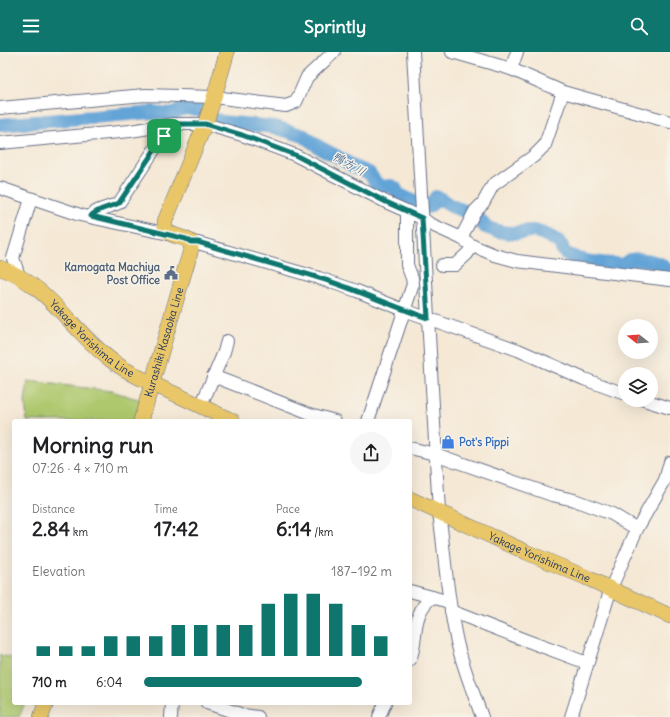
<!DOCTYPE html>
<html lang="en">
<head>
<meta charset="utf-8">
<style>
	:root { --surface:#fff; --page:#f6f6f6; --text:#202124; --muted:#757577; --accent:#0f766e }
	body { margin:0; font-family:Delius,"Klee One",sans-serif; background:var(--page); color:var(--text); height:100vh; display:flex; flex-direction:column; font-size:15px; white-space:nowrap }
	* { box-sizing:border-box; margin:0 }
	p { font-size:13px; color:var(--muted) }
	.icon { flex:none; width:22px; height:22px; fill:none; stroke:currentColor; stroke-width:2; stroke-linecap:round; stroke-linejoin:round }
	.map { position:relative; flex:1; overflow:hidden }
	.side { position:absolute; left:12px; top:367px; width:400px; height:286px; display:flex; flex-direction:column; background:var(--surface); border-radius:4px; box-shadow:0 4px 16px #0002 }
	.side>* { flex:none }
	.needle { width:26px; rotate:287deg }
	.controls { position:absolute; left:618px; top:267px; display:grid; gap:8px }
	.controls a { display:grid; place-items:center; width:40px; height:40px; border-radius:50%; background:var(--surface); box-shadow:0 4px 16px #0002; font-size:20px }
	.pin { position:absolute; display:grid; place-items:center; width:34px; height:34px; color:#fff; margin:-17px; border-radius:8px; box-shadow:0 2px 6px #0006 }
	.round { display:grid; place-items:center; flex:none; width:42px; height:42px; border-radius:21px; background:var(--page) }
	.summary { display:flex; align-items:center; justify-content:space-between; height:68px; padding:0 20px }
	h1 { font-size:22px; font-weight:700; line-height:30px }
	.metrics { display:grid; grid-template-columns:repeat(3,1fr); gap:6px; height:68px; padding:4px 20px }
	.metrics div { display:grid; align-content:center }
	.metrics b { font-size:20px; font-weight:700 }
	.metrics small { font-size:11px; font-weight:400 }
	.metrics p { font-size:11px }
	.chart { height:112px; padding:8px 20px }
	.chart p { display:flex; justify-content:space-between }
	.chart svg { width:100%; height:72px; margin-top:4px; stroke:var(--accent); stroke-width:6 }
	ul { padding:0 20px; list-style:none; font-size:13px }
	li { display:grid; grid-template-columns:64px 48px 1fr; align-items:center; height:30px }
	li i { height:10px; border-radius:5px; background:var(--accent) }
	header { display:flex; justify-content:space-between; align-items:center; height:52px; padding:0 20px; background:var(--accent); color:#fff; font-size:18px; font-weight:700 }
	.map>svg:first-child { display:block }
	.green { fill:#aec86d; stroke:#647c66 }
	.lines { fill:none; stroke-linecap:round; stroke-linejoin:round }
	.river { stroke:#64a4d7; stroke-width:14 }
	.minor-casing { stroke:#677088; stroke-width:14 }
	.major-casing { stroke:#677088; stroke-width:16 }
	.minor { stroke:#fff; stroke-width:12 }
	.major { stroke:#e9c769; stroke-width:15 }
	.route-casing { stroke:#fff; stroke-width:8 }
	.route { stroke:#0f766e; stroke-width:5 }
	.labels { text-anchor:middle; stroke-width:3; stroke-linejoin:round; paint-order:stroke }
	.service-label { font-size:11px; font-weight:bold; fill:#4e5e75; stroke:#f7f3e8; text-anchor:end }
	.street-label { font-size:11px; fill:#1b2f5e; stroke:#f7f3e8 }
	.shop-label { font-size:11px; font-weight:bold; fill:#366cbe; stroke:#f7f3e8; text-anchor:start }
	.water-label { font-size:12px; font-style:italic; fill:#355888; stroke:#f7f3e8 }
</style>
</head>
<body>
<header><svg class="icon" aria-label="menu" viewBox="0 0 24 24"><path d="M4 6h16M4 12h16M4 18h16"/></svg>Sprintly<svg class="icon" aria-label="search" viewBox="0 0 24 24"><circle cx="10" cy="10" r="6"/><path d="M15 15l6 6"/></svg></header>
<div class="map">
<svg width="670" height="665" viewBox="0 0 670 665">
	<rect width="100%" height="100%" fill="#f7f3e8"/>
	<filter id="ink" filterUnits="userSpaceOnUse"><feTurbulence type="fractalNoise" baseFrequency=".025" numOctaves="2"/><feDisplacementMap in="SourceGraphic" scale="8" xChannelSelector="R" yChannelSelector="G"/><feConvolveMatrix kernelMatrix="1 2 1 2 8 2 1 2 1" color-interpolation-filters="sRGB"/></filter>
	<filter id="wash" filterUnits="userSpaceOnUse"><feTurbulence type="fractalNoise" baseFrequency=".012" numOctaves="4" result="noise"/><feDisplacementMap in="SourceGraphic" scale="16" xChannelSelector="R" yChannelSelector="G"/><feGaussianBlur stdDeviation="0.9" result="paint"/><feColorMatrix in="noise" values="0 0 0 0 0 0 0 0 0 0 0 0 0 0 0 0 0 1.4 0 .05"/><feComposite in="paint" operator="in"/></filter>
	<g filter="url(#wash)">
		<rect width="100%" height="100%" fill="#f5e8d5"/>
		<g class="green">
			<polygon points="28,329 111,339 141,348 137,369 27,369 25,350"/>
			<polygon points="0,603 14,606 14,651 25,651 19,665 0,665"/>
		</g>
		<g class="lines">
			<path class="river" d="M0 73 152 60 168 62 174 61 181 57 188 56 205 58 210 66 222 70 275 75 304 84 319 95 338 105 354 115 369 121 377 132 383 135 391 134 395 136 398 142 412 149 428 155 432 152 436 145C443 147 445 151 451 154 465 160 477 160 485 175 493 178 504 181 513 181 519 181 525 179 531 179 541 179 556 187 562 194V198C575 211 606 211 624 213 625 212 626 210 628 209 635 205 653 209 660 212 664 214 666 218 670 219"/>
		</g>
	</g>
	<g filter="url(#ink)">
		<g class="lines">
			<g class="minor-casing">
				<g id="minor">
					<path d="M413 0 439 460C445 503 447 547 457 590 463 615 473 640 482 665"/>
					<polyline points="452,0 511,17 563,40 670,70"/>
					<polyline points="511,17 517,0"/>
					<polyline points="0,56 145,43 214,45 286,54 296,50 307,25 334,0"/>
					<polyline points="0,91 130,79 175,72 205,72 242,83 295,103 386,150 422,166 430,172 461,186 473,194 495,203 517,209 670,228"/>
					<polyline points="0,136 80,163 169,182"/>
					<path d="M91 164C96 157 111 155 119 151L164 83 178 72"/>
					<polyline points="461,186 475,159 483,151 493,133 534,104 545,93 563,40"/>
					<polyline points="191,190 198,191 319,226 357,239 404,258 518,298 584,327 625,342"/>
					<polyline points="442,213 455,213 467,202 473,194"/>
					<polyline points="19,224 13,206 31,147"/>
					<polyline points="213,324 310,362 335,369"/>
					<polyline points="644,348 670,356"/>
					<polyline points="201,354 224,300 227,289"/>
					<polyline points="368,369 413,232 412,226 407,213 407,159"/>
					<polyline points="410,396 435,402 552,443 574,448 612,462 637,477"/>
					<polyline points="410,539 432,545"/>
					<polyline points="451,559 525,588 587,611"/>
					<path d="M410 608C419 585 410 563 432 545L449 550"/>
					<polyline points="207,651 243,663 258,665"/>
					<polyline points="171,665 172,651"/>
					<polyline points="379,665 385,651"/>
					<polyline points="571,665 611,536 637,477 665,428 670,410"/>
				</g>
			</g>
			<g class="major-casing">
				<g id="major">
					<path id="s1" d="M0 216C47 231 73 280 111 308 131 323 153 332 175 342 195 351 214 361 233 369"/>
					<path id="s2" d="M141 369 191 197V190C183 184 172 185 165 178V169L205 72 213 49 227 0"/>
					<path id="s3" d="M410 447 526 500 585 525 670 564"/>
					<polyline points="41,665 46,651"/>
				</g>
			</g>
			<use href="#minor" class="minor"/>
			<use href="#major" class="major"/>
		</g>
	</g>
	<g class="lines" filter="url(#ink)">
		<g class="route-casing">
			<path id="route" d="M178 72H205L242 83 295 103 386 150 422 166 428 266C391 254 356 237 319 226 279 213 238 203 198 190H191L186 187 91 164C96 157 111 155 119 151L164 84Z"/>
		</g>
		<use href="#route" class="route"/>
	</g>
	<defs>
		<g id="civic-bare" transform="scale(1.08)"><path d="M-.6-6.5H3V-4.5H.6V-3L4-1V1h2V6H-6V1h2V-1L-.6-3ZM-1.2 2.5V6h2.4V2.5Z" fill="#5c6f8a" stroke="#f7f3e8" stroke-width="2.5" paint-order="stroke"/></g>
		<g id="shop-bare" transform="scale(1.08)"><path d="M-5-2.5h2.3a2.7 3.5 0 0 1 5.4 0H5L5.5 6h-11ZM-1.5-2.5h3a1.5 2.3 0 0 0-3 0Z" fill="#3f7fe0" stroke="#f7f3e8" stroke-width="2.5" paint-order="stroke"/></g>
	</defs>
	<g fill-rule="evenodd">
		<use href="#civic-bare" x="171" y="221"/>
		<use href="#shop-bare" x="448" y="390"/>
	</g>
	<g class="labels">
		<g class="service-label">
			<text x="160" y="219">Kamogata Machiya<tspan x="160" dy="13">Post Office</tspan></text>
		</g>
		<g class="street-label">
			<text dy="4" stroke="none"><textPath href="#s1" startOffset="117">Yakage Yorishima Line</textPath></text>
			<text dy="4" stroke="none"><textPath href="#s2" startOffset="82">Kurashiki Kasaoka Line</textPath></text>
			<text dy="4" stroke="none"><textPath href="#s3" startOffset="142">Yakage Yorishima Line</textPath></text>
		</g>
		<g class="shop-label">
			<text x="459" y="394">Pot's Pippi</text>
		</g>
		<g class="water-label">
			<text transform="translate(349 112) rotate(29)" y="4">鴨方川</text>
		</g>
	</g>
</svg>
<div class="controls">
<a><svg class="needle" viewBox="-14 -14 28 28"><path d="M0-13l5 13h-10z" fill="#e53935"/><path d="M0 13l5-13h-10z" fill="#757577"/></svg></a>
<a><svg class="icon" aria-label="layers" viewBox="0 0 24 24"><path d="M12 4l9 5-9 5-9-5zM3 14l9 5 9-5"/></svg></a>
</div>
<div class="pin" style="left:164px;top:84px;background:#1e9e55"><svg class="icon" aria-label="arrive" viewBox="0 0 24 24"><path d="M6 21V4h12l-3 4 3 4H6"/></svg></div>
<section class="side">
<div class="summary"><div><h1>Morning run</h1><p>07:26 · 4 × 710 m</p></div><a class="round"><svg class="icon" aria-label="share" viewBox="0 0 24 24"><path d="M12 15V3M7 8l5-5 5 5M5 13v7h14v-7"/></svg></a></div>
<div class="metrics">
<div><p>Distance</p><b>2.84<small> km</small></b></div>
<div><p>Time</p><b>17:42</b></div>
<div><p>Pace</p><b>6:14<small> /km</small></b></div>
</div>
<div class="chart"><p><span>Elevation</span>187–192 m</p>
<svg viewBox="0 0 160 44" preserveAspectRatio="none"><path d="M5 44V38M15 44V38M25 44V38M35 44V32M45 44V32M55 44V32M65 44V25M75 44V25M85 44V25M95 44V25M105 44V12M115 44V6M125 44V6M135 44V12M145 44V25M155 44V32"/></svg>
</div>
<ul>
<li><b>710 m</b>6:04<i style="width:88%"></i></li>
</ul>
</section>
</div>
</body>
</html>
